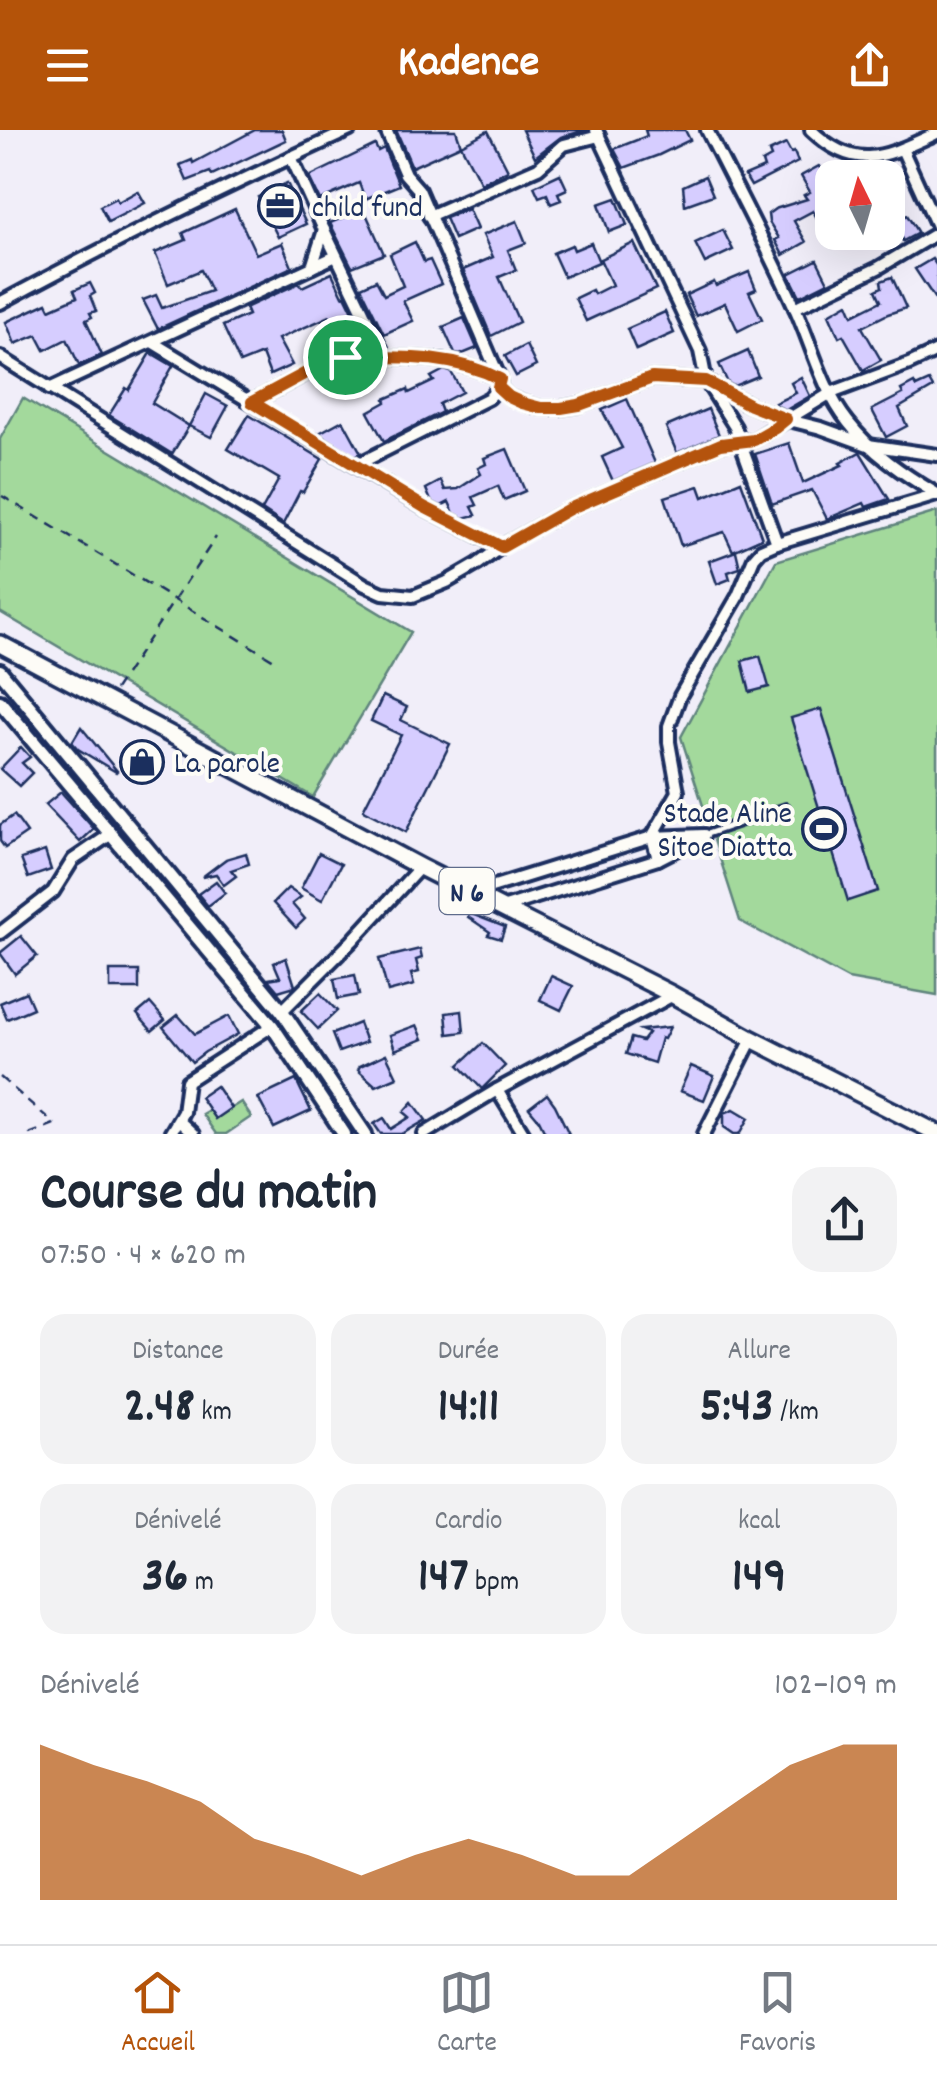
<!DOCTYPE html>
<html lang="fr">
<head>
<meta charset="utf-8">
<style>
	:root { --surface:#fff; --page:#f2f2f3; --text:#1f2937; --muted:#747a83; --line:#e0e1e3; --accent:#b45309 }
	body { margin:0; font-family:Dekko,sans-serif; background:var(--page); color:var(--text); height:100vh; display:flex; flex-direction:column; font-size:38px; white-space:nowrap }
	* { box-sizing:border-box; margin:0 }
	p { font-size:32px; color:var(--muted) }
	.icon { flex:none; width:55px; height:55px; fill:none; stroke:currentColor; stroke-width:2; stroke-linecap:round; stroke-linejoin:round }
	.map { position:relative; height:1004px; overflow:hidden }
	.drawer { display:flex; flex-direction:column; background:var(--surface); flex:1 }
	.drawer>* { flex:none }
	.needle { width:65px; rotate:355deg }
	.fabs { position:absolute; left:815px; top:30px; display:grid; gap:20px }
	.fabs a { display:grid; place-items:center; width:90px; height:90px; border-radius:20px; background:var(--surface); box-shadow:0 10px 40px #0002; font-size:50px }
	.pin { position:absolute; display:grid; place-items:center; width:85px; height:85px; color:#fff; margin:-42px; border:5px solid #fff; border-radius:50%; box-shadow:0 2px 10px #0007 }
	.round { display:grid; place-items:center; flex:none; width:105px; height:105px; border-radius:30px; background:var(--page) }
	.headline { display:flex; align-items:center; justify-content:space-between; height:170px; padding:0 40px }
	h1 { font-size:55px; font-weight:700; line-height:75px }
	.metrics { display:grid; grid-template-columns:repeat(3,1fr); gap:15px; height:170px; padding:10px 40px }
	.metrics div { display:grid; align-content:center; border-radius:25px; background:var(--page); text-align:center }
	.metrics b { font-size:50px; font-weight:700 }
	.metrics small { font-size:28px; font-weight:400 }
	.metrics p { font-size:28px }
	.chart { height:280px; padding:20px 40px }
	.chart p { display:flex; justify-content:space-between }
	.chart svg { width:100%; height:180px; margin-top:10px; fill:var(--accent); opacity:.7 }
	header { display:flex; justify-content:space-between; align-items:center; height:130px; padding:0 40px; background:var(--accent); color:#fff; font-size:45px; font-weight:700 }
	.tab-bar { display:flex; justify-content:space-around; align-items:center; height:140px; border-top:2px solid var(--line); background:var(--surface); font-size:28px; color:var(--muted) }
	.tab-bar a { display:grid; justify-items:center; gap:5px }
	.tab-bar .selected { color:var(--accent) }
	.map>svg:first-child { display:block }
	.green { fill:#a3d99c; stroke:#5f847d; stroke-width:2.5 }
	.building { fill:#d6cdff; stroke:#1b2f5e; stroke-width:2.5 }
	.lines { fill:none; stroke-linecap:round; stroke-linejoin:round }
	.service-casing { stroke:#1b2f5e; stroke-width:12 }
	.minor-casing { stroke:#1b2f5e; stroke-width:18 }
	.tertiary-casing { stroke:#1b2f5e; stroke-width:20 }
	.primary-casing { stroke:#1b2f5e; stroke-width:22 }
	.path { stroke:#1b2f5e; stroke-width:2.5; stroke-dasharray:10 8; stroke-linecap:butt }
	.service { stroke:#fdfcf7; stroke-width:5 }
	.minor { stroke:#fdfcf7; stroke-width:10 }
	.tertiary { stroke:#fdfcf7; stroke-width:12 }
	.primary { stroke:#fdfcf7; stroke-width:15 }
	.route-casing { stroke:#fff; stroke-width:20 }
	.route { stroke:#b45309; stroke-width:12 }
	.labels { text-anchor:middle; stroke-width:8; stroke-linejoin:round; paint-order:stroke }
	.shield { fill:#fdfcf7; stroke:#5f6c8c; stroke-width:2.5 }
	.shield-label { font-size:28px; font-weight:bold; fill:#1b2f5e }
	.poi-label { font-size:30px; fill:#1b2f5e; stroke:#fdfcf7; text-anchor:start }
</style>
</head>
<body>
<header><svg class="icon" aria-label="menu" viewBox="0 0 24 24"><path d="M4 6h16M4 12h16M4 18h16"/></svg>Kadence<svg class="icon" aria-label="share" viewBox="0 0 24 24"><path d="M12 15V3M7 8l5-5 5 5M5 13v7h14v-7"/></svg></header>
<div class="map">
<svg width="937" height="1004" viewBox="0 0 937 1004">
	<rect width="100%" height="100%" fill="#f1eef9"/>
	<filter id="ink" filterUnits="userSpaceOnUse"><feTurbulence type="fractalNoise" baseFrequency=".01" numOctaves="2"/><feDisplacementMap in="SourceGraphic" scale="20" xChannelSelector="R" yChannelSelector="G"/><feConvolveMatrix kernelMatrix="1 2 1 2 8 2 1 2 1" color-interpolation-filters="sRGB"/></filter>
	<g filter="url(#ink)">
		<g class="green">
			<polygon points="23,268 411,502 313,667 0,482 0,309"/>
			<polygon points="937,382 937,865 848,849 740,791 681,607 776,431"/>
			<polygon points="241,972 251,987 226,1004 216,1004 202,984 209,980 215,988"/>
		</g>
		<g class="building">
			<polygon points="255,0 282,0 286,10 212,45 210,42 187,51 180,35 192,30 193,33"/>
			<polygon points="396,0 456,0 461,15 412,37"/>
			<polygon points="522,0 587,0 561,7 535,27"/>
			<polygon points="645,0 685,0 690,10 659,25 624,38 614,19 647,6"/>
			<polygon points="488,1 508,40 481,53 461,15"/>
			<polygon points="786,14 791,23 794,22 798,32 751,56 745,46 764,38 762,32 771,27 769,22"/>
			<polygon points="375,15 378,21 384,18 399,55 365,69 359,53 320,70 309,47"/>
			<polygon points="819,36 825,48 819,51 832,76 832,115 813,81 794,91 806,112 783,125 775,110 779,108 769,92 768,84 775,79 807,69 804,65 810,62 801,46"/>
			<polygon points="560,44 567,59 558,63 561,70 551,74 547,64 539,67 534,56"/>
			<polygon points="705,46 713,65 685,75 683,56"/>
			<polygon points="287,53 306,94 278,107 258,67"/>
			<polygon points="138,61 145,73 108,92 100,76 116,68 118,72"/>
			<polygon points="616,68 627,95 609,102 599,74"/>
			<polygon points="235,79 256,124 282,113 292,137 158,199 143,170 156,165 162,178 211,161 201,140 168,154 155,123 186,110 183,103"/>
			<polygon points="364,79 384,124 352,137 330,93"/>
			<polygon points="468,79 477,99 454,109 445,88"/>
			<polygon points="907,85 918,103 903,111 893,93"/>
			<polygon points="517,91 526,113 508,120 516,140 499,147 519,192 491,206 463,140 493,127 483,105"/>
			<polygon points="723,100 733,120 705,133 695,113"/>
			<polygon points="415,112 424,132 430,130 441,154 403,171 413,191 384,204 361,157 376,150 384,165 403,156 390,124"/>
			<polygon points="591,113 599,132 564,147 553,123 572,115 574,120"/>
			<polygon points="634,113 656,159 586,191 575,168 592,160 594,164 612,155 600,129"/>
			<polygon points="932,129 937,136 937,172 915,139"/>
			<polygon points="817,130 828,152 800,166 789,144"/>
			<polygon points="749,142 756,159 749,162 762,189 738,201 725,173 696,186 686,165 714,152 716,156"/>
			<polygon points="332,143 343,166 345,165 367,210 359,214 356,208 350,211 345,202 340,204 330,186 278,209 292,235 270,245 262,224 240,233 223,196 248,185 245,178 299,153 302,157"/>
			<polygon points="892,147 906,178 888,184 862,197 881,230 863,240 843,205 839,207 829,184 848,173 853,185 881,171 876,160 882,157 881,151"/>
			<polygon points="90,153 95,163 90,166 96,181 90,183 92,187 86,190 102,225 79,235 67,209 45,220 37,205 15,214 6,192 47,173 50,179 77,167 74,160"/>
			<polygon points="665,182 674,203 636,220 627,199"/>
			<polygon points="464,188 477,218 460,225 455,224 443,197"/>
			<polygon points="526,215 536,236 516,246 505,226"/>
			<polygon points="748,221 758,246 734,256 728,253 719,234"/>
			<polygon points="151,223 173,236 152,273 189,296 172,324 109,285 126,258 129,260"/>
			<polygon points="444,240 451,242 462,262 439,274 442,282 384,311 368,282 386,272 385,269 408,259 409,263 434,251 431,247"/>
			<polygon points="801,247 810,266 786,280 777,276 775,273 796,263 791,253"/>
			<polygon points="929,251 933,258 899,278 907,296 886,307 872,280 903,264 901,260 914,253 916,257"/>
			<polygon points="206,264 228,276 211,307 189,296"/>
			<polygon points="627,269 655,333 613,351 602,327 622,318 602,280"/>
			<polygon points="708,279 719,305 677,323 666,297"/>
			<polygon points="249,285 322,329 303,362 300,361 283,394 262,380 279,349 228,319"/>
			<polygon points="343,290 361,323 355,326 319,303"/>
			<polygon points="789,313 803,353 842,335 840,333 860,322 889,369 866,377 864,373 827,389 812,360 772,374 755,324"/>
			<polygon points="507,319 525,361 504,370 498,356 473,367 477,375 472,377 476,385 464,388 454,383 449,372 441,376 431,371 426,359 441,351 445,360 458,359 481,344 478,338 486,334 484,328"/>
			<polygon points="741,351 762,408 733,421 724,402 681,416 665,367 699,356 703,367"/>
			<polygon points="736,421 740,438 728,442 730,449 717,454 709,431"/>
			<polygon points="760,526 769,557 750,562 742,531"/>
			<polygon points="383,566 407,577 401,590 450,614 406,702 363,680 401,605 371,591"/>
			<polygon points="821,579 878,761 848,771 791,588"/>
			<polygon points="81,597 117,641 116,642 78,619 72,612"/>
			<polygon points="21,617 30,627 22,633 32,643 19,656 0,639"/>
			<polygon points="61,662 94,699 80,712 45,675"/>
			<polygon points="14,685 27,703 5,718 0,711 0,695"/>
			<polygon points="45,721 51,740 28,748 21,729"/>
			<polygon points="246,723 249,734 231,740 236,746 224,755 216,744 202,747 226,729"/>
			<polygon points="319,723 341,734 322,770 301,758"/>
			<polygon points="216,751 225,763 208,776 198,764"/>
			<polygon points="288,758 301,767 292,774 305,789 296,798 273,773"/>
			<polygon points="469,783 505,797 501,809 488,805 490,802 468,787"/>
			<polygon points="21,806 37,826 15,844 0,823"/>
			<polygon points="420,819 422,828 416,830 419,842 411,844 414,855 388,862 379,829"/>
			<polygon points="286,828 295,856 278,861 268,849 280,847 274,833"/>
			<rect x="110" y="841" width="29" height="18"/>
			<polygon points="355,845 359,865 338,869 334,849"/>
			<polygon points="551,846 573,856 561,880 540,870"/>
			<polygon points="26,862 33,878 7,889 0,873"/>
			<polygon points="320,863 337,881 318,899 301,881"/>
			<polygon points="150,873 165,890 152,901 137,884"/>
			<polygon points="462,881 464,902 448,904 446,883"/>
			<polygon points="178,885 195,904 229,886 238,904 205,922 192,932 163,897"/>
			<polygon points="359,893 366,912 339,922 332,904"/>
			<polygon points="417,895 423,909 395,920 390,905"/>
			<polygon points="670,897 664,909 661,908 654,933 626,924 631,908 642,911 648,903 641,900"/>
			<polygon points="483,913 505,936 482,959 459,935"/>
			<polygon points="386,924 397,947 376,956 358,940 360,936"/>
			<polygon points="691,936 714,946 704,970 680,961"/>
			<polygon points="296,950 311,981 274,998 258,968"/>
			<polygon points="216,956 231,978 215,989 200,967"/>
			<polygon points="547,964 555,975 569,1004 546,1004 539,990 529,978"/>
			<polygon points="413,972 426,990 402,1004 381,1004 374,994 384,988 391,999 410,987 404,982"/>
			<polygon points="734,979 749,988 740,1004 734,1004 724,997 724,983"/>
		</g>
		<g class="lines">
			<g class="service-casing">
				<polyline id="service" points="704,705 786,677"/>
			</g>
			<g class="minor-casing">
				<g id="minor">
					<polyline points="596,0 700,221 706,251 735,297 777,413"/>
					<path d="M707 0C737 60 769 119 796 180 812 216 823 261 848 292 872 323 903 344 937 364"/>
					<path d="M811 0C857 44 886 26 937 3"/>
					<polyline points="902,19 937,96"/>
					<polyline points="291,27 324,100 385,227"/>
					<polyline points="429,86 538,38 564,15 599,6"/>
					<polyline points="312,137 324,100"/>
					<path d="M0 173C114 111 232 54 350 0"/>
					<polyline points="795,178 878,138 937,103"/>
					<polyline points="152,212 423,377 501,417"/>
					<polyline points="0,227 365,455 383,463 413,466 447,452 478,434 501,417 569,379 721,314 754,310 831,263 909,234 937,221"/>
					<polyline points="499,257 509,267 523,273 541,278 561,278 579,275 652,248 706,251 750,275 785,289 821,298 868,315 937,325"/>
					<polyline points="49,259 336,126"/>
					<path d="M252 272 331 230 345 227C399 227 451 224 500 249"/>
					<polyline points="356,335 489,268 499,257 500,249 419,60 405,44 386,0"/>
					<polyline points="658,729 652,707 678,662 669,612 669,596 680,566 738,466 754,428 761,420 777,413 937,365"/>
					<polyline points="472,763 652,707 704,705"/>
					<polyline points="502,778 658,729 699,708"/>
					<polyline points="0,803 53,762 73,730 111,704"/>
					<polyline points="282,881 352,811 420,737"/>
					<polyline points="497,960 524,1004"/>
					<polyline points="179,991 193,1004"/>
					<polyline points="170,1004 183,982 187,951 272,896"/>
					<polyline points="424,1004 497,960 673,865"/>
					<polyline points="704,1004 752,909"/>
				</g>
			</g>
			<g class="tertiary-casing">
				<g id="tertiary">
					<polyline points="0,541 282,881 365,1004"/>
					<polyline points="0,572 272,896 344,1004"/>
				</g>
			</g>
			<g class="primary-casing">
				<polyline id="primary" points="0,514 420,737 673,865 752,909 937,1003"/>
			</g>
			<g class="path">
				<polyline points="2,366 279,533"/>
				<polyline points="115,560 216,407"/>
				<polyline points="0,947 55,994"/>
				<polyline points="29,1004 54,994"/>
			</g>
			<use href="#service" class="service"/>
			<use href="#minor" class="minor"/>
			<use href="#tertiary" class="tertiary"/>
			<use href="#primary" class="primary"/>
		</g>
	</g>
	<g class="lines" filter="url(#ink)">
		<g class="route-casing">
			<path id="route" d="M345 227C399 227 451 224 500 249L498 257 509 267 522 273 541 278H561L579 275 652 248 706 251 750 275 786 289 775 298 754 310 721 314 569 379 502 417 424 377 252 272 330 230Z"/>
		</g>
		<use href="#route" class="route"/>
	</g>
	<defs>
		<g id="office-ring" transform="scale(2.25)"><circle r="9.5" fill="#fdfcf7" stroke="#1b2f5e" stroke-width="1.5"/><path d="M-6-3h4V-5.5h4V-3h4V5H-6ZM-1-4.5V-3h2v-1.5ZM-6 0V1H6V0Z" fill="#1b2f5e"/></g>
		<g id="shop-ring" transform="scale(2.25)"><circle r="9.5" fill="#fdfcf7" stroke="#1b2f5e" stroke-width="1.5"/><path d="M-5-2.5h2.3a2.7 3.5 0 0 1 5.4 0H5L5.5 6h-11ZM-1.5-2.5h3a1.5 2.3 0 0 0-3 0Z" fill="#1b2f5e"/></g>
		<g id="stadium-ring" transform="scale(2.25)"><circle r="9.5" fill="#fdfcf7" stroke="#1b2f5e" stroke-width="1.5"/><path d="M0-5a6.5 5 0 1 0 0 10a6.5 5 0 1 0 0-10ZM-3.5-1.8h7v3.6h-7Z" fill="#1b2f5e"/></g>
	</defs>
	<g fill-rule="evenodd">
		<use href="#office-ring" x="280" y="76"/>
		<use href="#shop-ring" x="142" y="632"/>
		<use href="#stadium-ring" x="824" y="699"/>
	</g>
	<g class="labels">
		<rect class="shield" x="439.5" y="738" width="55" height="46" rx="8"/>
		<g class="shield-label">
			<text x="467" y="771">N 6</text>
		</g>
		<g class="poi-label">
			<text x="312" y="86">child fund</text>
			<text x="174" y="642">La parole</text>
			<text x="792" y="692" text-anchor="end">Stade Aline<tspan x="792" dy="34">Sitoe Diatta</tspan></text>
		</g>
	</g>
</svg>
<div class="fabs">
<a><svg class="needle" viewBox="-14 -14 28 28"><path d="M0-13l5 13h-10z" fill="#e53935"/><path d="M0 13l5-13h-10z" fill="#747a83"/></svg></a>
</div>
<div class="pin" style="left:345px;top:227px;background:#1e9e55"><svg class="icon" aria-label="arrive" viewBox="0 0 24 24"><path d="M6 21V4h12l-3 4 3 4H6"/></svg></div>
</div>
<section class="drawer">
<div class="headline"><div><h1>Course du matin</h1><p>07:50 · 4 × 620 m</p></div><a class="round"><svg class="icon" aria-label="share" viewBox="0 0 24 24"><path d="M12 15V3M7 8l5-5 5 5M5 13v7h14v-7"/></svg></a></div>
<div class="metrics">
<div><p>Distance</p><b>2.48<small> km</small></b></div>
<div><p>Durée</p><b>14:11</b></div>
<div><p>Allure</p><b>5:43<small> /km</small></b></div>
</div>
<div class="metrics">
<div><p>Dénivelé</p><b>36<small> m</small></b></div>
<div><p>Cardio</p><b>147<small> bpm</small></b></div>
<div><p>kcal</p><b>149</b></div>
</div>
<div class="chart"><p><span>Dénivelé</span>102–109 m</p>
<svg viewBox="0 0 160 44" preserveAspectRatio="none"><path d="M0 44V6L10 11L20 15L30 20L40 29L50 33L60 38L70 33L80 29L90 33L100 38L110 38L120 29L130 20L140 11L150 6L160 6V44z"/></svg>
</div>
</section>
<nav class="tab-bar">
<a class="selected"><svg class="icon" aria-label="home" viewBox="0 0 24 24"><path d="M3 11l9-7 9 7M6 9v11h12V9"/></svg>Accueil</a>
<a><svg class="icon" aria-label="map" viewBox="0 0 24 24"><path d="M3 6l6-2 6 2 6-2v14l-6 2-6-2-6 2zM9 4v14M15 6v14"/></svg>Carte</a>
<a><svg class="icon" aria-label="saved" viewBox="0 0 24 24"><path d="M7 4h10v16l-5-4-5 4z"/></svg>Favoris</a>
</nav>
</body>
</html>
